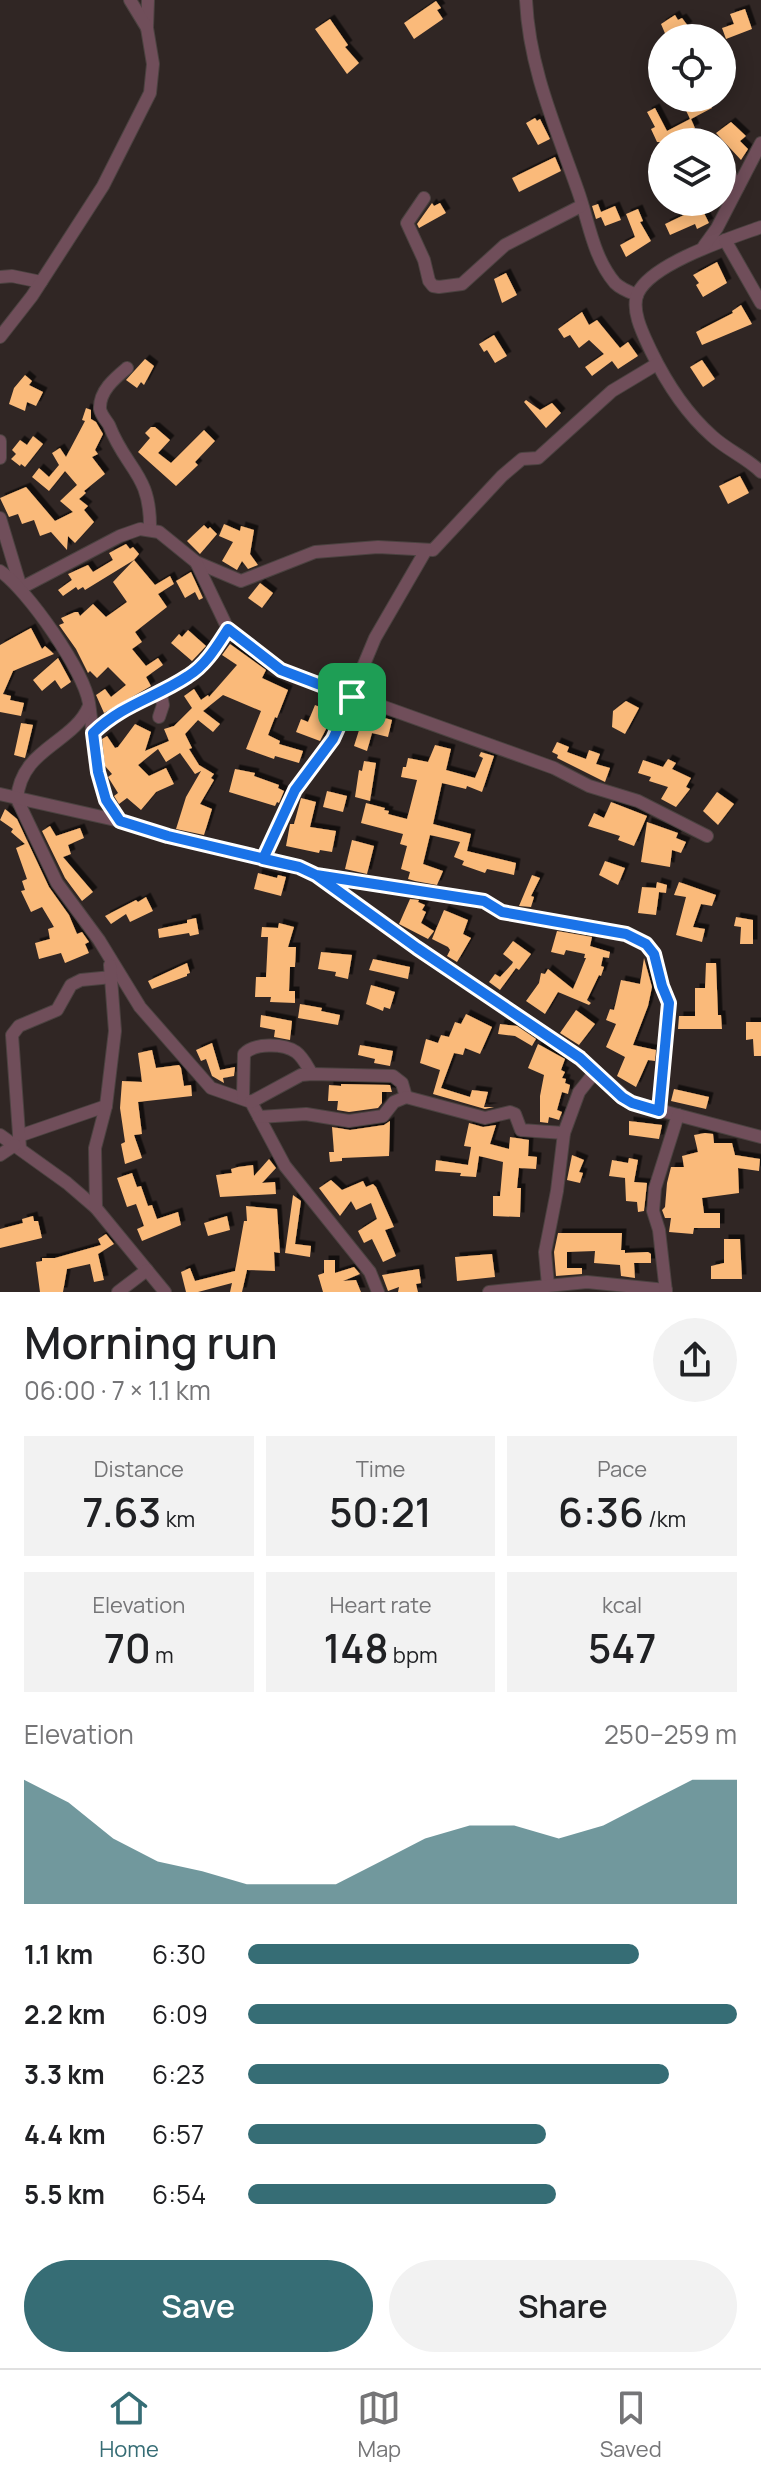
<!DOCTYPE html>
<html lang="en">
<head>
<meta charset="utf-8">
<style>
	:root { --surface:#fff; --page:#f2f2f2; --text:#202124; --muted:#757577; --line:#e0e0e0; --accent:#366d75 }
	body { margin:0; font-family:Manrope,sans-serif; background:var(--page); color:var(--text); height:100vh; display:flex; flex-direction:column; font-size:30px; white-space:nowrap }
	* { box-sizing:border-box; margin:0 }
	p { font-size:26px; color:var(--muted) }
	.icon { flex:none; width:44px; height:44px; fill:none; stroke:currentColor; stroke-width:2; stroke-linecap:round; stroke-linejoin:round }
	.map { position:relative; height:1292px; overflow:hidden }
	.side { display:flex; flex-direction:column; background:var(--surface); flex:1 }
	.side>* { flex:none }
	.fabs { position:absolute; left:648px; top:24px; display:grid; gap:16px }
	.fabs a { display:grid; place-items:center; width:88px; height:88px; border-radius:50%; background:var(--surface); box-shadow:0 4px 20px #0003; font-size:40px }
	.pin { position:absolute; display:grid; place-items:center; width:68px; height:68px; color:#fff; margin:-34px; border-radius:16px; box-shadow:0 4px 12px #0006 }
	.round { display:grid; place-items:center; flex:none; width:84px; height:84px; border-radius:42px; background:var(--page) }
	.headline { display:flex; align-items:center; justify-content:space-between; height:136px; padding:0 24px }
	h1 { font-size:44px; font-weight:600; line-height:60px }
	.figures { display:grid; grid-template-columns:repeat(3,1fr); gap:12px; height:136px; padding:8px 24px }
	.figures div { display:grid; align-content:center; border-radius:0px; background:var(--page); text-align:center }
	.figures b { font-size:40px; font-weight:600 }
	.figures small { font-size:22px; font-weight:400 }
	.figures p { font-size:22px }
	.chart { height:224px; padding:16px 24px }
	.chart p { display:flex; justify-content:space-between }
	.chart svg { width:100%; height:144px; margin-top:8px; fill:var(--accent); opacity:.7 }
	.button { display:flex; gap:16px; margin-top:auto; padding:16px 24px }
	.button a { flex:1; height:92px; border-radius:48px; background:var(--accent); color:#fff; font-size:32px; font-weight:600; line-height:92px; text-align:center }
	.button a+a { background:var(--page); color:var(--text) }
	ul { padding:0 24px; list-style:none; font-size:26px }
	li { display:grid; grid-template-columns:128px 96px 1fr; align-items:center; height:60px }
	li i { height:20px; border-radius:10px; background:var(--accent) }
	.tabs { display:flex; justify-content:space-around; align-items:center; height:112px; border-top:2px solid var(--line); background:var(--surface); font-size:22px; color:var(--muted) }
	.tabs a { display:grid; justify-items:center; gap:4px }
	.tabs .active { color:var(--accent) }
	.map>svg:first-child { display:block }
	.building { fill:#faba7a; filter:url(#shadow) }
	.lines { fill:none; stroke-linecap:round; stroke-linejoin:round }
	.street-casing { stroke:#4b4240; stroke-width:14 }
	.street { stroke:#704e5a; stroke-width:12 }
	.route-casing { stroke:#fff; stroke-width:16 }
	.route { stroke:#1a73e8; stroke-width:10 }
</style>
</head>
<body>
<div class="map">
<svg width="761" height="1292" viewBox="0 0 761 1292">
	<defs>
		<filter id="shadow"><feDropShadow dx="4.5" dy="-4.5" stdDeviation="0" flood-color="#0009"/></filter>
	</defs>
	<rect width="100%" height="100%" fill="#302624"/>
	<g class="building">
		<polygon points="436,1 441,8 437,10 443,19 414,39 404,23"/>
		<polygon points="745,9 752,29 726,39 722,28 734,24 730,14"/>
		<polygon points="675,15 678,20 682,18 688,26 684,29 690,38 667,38 661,24"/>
		<polygon points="330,19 348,45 345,47 359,63 347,74 315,29"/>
		<polygon points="680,98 694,98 696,102 707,98 712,108 691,119 695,128 668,142 657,142 651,129 655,127 647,112 655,108 667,131 690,119"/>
		<polygon points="535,118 537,121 540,119 550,139 538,145 526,123"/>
		<polygon points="731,122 746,136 740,141 748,149 741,160 716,133"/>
		<polygon points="555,157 561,171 519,192 512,178"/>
		<polygon points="432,203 434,206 440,203 446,213 419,228 417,224"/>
		<polygon points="598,204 601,212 615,206 621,220 605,226 601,217 596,219 592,206"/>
		<polygon points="701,207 709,223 697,229 695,224 670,235 665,224"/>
		<polygon points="638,209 643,221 640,222 651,241 626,257 620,245 635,237 626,214"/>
		<polygon points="717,262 727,283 703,297 696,285 699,283 693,275"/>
		<polygon points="506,273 517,295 502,303 494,279"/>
		<polygon points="741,305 752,324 702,345 696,332 733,313 732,311"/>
		<polygon points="582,312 589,325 597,320 620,348 628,342 638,356 618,369 612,361 592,376 585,367 604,354 589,340 579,348 570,335 564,338 558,329"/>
		<polygon points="494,335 507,356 495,363 487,350 484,352 479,344"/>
		<polygon points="145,359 154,366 144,385 141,382 137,388 126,380"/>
		<polygon points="702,360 715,379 703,387 690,367"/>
		<polygon points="25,375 32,381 29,385 43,392 36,406 27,402 25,411 9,404 14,388"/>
		<polygon points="526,400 540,410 552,403 561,413 546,428 524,402"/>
		<polygon points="86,408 91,410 91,419 96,422 103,434 95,450 98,454 92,457 105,474 84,491 86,493 79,499 88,506 84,510 94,522 75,543 68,536 67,550 51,532 40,536 34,520 22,524 18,514 9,517 0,498 26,487 55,521 73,512 60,501 77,485 65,471 49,491 32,477 39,468 49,477 59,465 52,453 60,448 66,457 85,421 82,420"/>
		<polygon points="151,427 155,427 170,440 158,453 171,463 204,430 215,441 195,462 198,465 176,486 138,452 150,438 145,433"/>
		<polygon points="33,436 43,444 25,467 21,464 20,466 11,459 16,454 12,450 20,440 27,445"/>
		<polygon points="740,476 749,493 728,504 719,486"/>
		<polygon points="224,524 240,531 241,526 254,530 250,554 258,565 248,569 242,561 237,570 222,561 233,542 219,536"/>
		<polygon points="204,525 208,529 210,527 217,534 200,554 187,541"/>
		<polygon points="126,544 130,549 133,547 139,554 134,560 85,590 83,587 78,590 76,587 63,596 58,590 72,580 68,574 88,565 93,572 113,560 109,553"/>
		<polygon points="134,560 155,585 170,576 174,584 158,594 167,607 135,632 142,642 132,649 146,666 158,658 163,665 146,677 151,686 104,713 96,695 105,689 111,697 126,685 108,667 97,678 90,671 88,673 76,649 59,625 64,623 61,618 75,612 78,612 80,616 93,604 106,617 127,602 113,582"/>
		<polygon points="191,572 203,598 199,600 195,592 185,598 176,581"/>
		<polygon points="260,583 273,593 262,608 248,598"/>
		<polygon points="31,628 42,649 45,646 54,654 13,671 3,694 11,696 10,700 24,703 21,716 0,712 0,645"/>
		<polygon points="188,630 206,646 192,661 171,643 179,634 182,637"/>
		<polygon points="230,644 266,670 262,678 288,690 277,718 275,717 268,735 280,741 279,744 303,751 299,763 275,756 274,759 246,749 261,711 223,695 203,711 220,724 213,732 198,720 185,734 192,748 189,749 199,765 214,774 211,778 214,780 200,804 212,809 204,835 176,829 186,797 201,771 195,774 180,753 166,762 158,749 138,765 149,776 166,768 174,784 156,792 141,810 127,798 119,804 114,796 118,793 108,777 112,774 105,766 102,739 107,736 115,748 118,747 135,724 151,732 145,751 169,741 164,729 174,726 192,708 184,696 194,689 201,700 208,695 209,697 237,665 222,655"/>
		<polygon points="58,658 71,682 61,689 55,680 42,691 33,680"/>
		<polygon points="626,701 639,708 625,734 612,727 613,711"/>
		<polygon points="315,705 334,713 320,741 296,732 301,719 308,722"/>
		<polygon points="355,710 392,720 388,737 372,733 367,751 354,746 360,727 350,723"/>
		<polygon points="21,723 33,725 25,758 14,755"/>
		<polygon points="557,742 569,747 567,752 586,759 589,750 600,754 596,764 610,768 605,782 557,758 558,755 552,752"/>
		<polygon points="435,745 451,749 446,770 475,778 483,758 479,756 481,752 494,756 482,792 467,786 466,789 442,783 433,824 471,834 467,851 516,863 514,875 487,869 485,873 462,865 464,861 454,857 460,842 430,835 423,864 443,871 437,885 415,881 408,879 410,872 401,869 407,846 400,844 403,834 361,823 366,803 385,808 384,810 389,811 388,814 407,819 417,780 401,777 403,767 406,767 408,758 428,762"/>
		<polygon points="668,759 676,763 672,769 691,778 686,787 690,789 676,807 661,799 668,787 649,781 651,777 638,773 643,760 663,767"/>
		<polygon points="364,761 376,763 370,801 355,797 359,770 362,771"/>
		<polygon points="235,769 255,773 254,776 279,785 278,788 284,791 279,803 277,802 275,806 229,792"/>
		<polygon points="327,791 347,796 343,812 323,807"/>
		<polygon points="717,792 734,804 718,825 703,811"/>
		<polygon points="301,798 316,802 310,827 336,831 332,852 320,850 319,853 286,846 290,824 294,824"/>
		<polygon points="611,802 647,816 634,846 618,840 620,836 588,826 594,813 604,818"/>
		<polygon points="5,809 17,819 49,887 69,915 77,934 82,932 89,942 85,944 89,953 65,963 61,953 39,959 35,943 50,939 48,929 54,927 42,907 31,912 21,891 25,890 22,881 27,879 16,848 25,844 11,832 13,829 0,820"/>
		<polygon points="647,822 678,833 676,838 686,842 681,853 672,850 670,867 641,862"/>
		<polygon points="50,826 56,836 80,828 84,838 68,845 71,854 63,857 93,892 82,901 65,878 42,831"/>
		<polygon points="352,840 374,846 367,874 345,869"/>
		<polygon points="605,861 625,868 618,885 599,875"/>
		<polygon points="258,873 277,878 278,875 286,877 281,896 254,889"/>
		<polygon points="532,875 540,878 531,896 534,897 531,907 519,906"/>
		<polygon points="657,882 667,885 666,893 659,892 656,915 638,913 642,887 656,888"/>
		<polygon points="679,882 716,895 712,906 701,904 693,927 705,929 702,942 676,935 686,897 674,895"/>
		<polygon points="146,897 153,911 130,922 126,914 111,924 105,916 136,900 138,902"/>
		<polygon points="410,899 419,900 418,902 425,905 422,910 426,912 421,923 434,931 428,939 399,924"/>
		<polygon points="444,910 468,920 463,934 471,938 457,962 447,956 450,950 448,947 432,939"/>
		<polygon points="736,917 753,920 753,944 740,944 741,927 734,926"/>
		<polygon points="196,918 199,934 190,936 189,933 159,938 158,929 187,923 187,920"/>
		<polygon points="279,923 294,927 288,947 296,947 295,967 290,967 289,991 295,991 295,1003 270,1002 271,997 255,997 256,977 266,977 268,937 261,937 262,927 278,928"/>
		<polygon points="557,931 592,937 590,946 610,952 609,958 603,957 601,966 604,967 601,976 599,975 587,1000 591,1003 589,1005 558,992 545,1014 526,1001 539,983 541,973 545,974 548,969 573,989 586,958 584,958 585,954 566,950 564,955 551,952"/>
		<polygon points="513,941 531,954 519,970 516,968 500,990 489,982 495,974 500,977 512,964 513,962 503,954"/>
		<polygon points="321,952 352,955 348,979 335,976 336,972 318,969"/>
		<polygon points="644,958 652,987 648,1006 633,1045 656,1050 655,1061 648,1060 636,1087 617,1076 625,1057 606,1047 616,1024 606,1020 610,1009 614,1010 621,980 640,984"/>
		<polygon points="373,959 410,967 408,979 369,970"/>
		<polygon points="187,963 190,973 187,974 187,976 152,989 148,981"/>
		<polygon points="706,963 716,963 718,1015 721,1015 722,1029 678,1029 679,1016 695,1016 695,988 705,988"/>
		<polygon points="371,985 395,992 390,1009 384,1007 383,1011 366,1004"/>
		<polygon points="300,1004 322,1008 321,1011 340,1015 338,1025 298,1018"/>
		<polygon points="576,1010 595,1024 579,1045 560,1033"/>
		<polygon points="466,1014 492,1027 480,1054 465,1048 463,1055 454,1053 441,1088 470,1097 472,1090 488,1092 484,1107 494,1107 485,1109 433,1094 440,1070 420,1063 426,1039 438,1043 441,1035 449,1037 455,1022 461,1024"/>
		<polygon points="261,1015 292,1021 290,1040 274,1037 275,1030 260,1027"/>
		<polygon points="746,1022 761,1022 761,1056 754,1056 753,1039 746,1040"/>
		<polygon points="500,1024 517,1026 536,1039 532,1046 515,1036 498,1034"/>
		<polygon points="212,1043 220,1070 235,1067 234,1076 223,1078 224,1083 212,1076 206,1059 201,1061 196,1050"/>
		<polygon points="538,1044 565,1059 561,1070 565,1072 562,1078 566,1079 565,1083 570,1085 568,1094 562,1092 557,1110 562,1112 559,1120 549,1117 548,1123 540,1122 540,1096 544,1075 528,1068"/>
		<polygon points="360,1045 393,1051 390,1066 374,1063 375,1059 358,1055"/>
		<polygon points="152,1050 156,1068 179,1065 181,1068 184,1086 191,1085 192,1096 138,1102 142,1134 134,1135 142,1158 125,1164 121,1144 125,1142 120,1108 122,1081 142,1082 138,1053"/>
		<polygon points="341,1084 390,1085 392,1092 382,1092 382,1103 378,1108 349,1112 337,1110 338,1101 328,1101 329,1085 341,1086"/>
		<polygon points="674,1089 709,1097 706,1109 671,1101"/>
		<polygon points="390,1121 389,1156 342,1158 342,1161 330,1162 329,1152 334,1152 332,1127 350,1130 384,1125"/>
		<polygon points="629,1121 662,1125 659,1139 629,1135"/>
		<polygon points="469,1123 483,1127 496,1125 490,1144 509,1149 510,1137 529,1140 528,1156 537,1157 536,1169 519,1168 517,1188 521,1188 520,1217 493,1216 493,1196 500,1196 503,1162 479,1156 476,1177 460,1176 461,1173 435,1171 436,1160 468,1165 471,1147 464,1146"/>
		<polygon points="705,1133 713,1134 714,1143 732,1143 735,1155 760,1159 759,1171 738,1168 739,1193 702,1198 704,1213 720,1213 720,1228 694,1228 693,1234 669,1232 671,1218 665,1218 662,1210 665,1207 667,1183 671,1167 684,1167 682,1156 698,1152 694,1135"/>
		<polygon points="572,1155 584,1160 579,1172 583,1173 580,1183 567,1180"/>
		<polygon points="629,1158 638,1160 634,1182 647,1183 644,1211 638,1212 637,1202 626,1201 625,1178 609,1176 612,1160 628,1163"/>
		<polygon points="269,1159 276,1168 262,1183 275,1182 276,1194 220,1197 216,1175 232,1173 231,1169 238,1167 253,1165 254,1176"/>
		<polygon points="132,1173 137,1187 141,1186 148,1206 152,1205 157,1219 178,1212 181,1225 142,1241 137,1229 144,1226 136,1204 127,1207 117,1178"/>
		<polygon points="331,1180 342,1190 363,1181 366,1187 373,1184 376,1187 394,1227 385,1230 396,1256 383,1262 372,1239 364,1243 358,1231 377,1219 371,1203 356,1210 351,1201 340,1216 319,1188"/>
		<polygon points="293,1195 301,1201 295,1244 311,1246 310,1257 285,1253"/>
		<polygon points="246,1206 277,1209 280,1253 274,1252 275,1271 247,1270 242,1292 230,1292 232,1283 198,1292 186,1292 181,1272 190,1268 195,1281 235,1271 244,1221 247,1221"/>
		<polygon points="33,1216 34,1221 38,1221 42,1238 0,1248 0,1229 23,1223 22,1219"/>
		<polygon points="227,1216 230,1230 208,1236 204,1223"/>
		<polygon points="558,1233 622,1233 621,1250 625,1250 625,1253 648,1252 651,1254 651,1263 634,1263 635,1278 621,1276 620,1265 594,1263 595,1251 567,1252 567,1268 582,1268 582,1274 556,1276 554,1252"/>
		<polygon points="106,1234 114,1244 98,1254 104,1280 94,1282 90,1264 67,1269 63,1292 40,1292 36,1262 42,1261 42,1258 55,1258 101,1245 98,1239"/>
		<polygon points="724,1239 740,1239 742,1279 711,1279 711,1266 724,1263"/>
		<polygon points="492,1254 495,1277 457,1281 455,1257"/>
		<polygon points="324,1260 335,1260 335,1273 354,1267 360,1274 343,1281 356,1280 361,1292 323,1292 318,1275 324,1273"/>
		<polygon points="419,1269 421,1283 416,1284 418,1292 398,1292 399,1287 388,1291 382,1275"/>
	</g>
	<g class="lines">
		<g class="street-casing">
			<g id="street">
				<path d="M526 0C529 68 556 128 578 191 589 222 593 257 615 283 621 289 629 292 637 295"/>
				<polyline points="147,28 148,0"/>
				<polyline points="722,163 738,187"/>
				<polyline points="660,185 662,184"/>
				<polyline points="424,198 407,223 424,260 429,281 433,286 439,287 462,284 505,245 581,206"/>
				<path d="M761 227C731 238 652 263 638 293 630 310 644 336 651 351 666 382 686 413 712 436 727 450 747 458 761 472"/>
				<polyline points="725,240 761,303"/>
				<polyline points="704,246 717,228 761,143"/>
				<polyline points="0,277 12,276 41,282"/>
				<polyline points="0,337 32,296 103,186 150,93 153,64 147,28 130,0"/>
				<path d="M127 368C115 378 99 391 100 409 101 415 106 420 109 425 126 470 151 473 150 529"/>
				<polyline points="0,441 0,458"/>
				<polyline points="0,518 21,588 120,536 140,529 159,532 196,562 241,581 315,552 378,547 433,550 502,476 522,459 538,458 612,391 657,364"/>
				<polyline points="196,562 228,629 281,670 554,768 589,786 638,801 707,836"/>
				<path d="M0 571C27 589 84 671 89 703 94 734 92 771 106 800 110 808 115 814 120 821"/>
				<path d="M89 706C73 744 21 748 17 799L57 883 99 940 140 1007 211 1088 251 1102 285 1166 370 1272 378 1292"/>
				<polyline points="159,717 163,705 160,690"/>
				<path d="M93 733C125 703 154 698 188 676 206 665 217 646 228 629"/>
				<polyline points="0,794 120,821 168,836 299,867 316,875 417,948 580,1058 632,1103 761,1137"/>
				<polyline points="263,859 295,790 333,739 375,638 426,550"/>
				<polyline points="323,876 484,901 502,912 626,934 646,944 654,954 662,986 669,1003 659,1111"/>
				<path d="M243 1098 244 1054C254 1043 283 1043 296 1052 303 1057 307 1066 312 1074"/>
				<polyline points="251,1102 301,1075 312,1074 393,1076 402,1083 406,1097"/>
				<polyline points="259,1117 306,1114 349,1121 383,1116 394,1102 406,1097 485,1118 510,1112 515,1114 521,1130 564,1133"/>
				<polyline points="0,1135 67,1183 96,1208 165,1292"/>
				<polyline points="19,1136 106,1106"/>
				<polyline points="20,1148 12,1035 19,1026 57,1010 71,985 81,980 112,977"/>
				<polyline points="0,1155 15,1145"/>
				<polyline points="96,1208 95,1148 106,1106 115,1031 110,965"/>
				<polyline points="548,1285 545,1252 557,1191 564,1133 579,1092 595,1072"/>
				<polyline points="118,1292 147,1270"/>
				<polyline points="489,1292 587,1282 666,1290"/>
				<polyline points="666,1292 659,1230 653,1211 655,1188 678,1115"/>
			</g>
		</g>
		<use href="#street" class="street"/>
	</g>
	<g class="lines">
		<g class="route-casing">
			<path id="route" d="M352 697 281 670 228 629C217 646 206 665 188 676 155 698 123 704 93 733L98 772 106 800 120 821 168 836 299 867 316 875 417 948 580 1058 622 1097 632 1103 659 1111 669 1003 662 986 654 954 646 944 626 934 502 912 484 901 316 875 299 867 263 859 295 790 333 739 352 697"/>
		</g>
		<use href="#route" class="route"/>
	</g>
</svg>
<div class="fabs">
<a><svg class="icon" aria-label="locate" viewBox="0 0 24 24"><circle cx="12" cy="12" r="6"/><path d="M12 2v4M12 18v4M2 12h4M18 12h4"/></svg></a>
<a><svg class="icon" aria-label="layers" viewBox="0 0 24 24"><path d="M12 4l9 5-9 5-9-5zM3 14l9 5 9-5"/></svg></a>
</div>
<div class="pin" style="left:352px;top:697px;background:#1e9e55"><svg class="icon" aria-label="arrive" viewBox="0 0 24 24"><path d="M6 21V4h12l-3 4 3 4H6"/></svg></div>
</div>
<section class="side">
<div class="headline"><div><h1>Morning run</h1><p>06:00 · 7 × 1.1 km</p></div><a class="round"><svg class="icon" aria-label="share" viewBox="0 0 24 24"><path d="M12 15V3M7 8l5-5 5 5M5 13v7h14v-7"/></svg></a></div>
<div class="figures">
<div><p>Distance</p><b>7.63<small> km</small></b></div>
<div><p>Time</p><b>50:21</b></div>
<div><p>Pace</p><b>6:36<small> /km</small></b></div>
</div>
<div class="figures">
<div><p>Elevation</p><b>70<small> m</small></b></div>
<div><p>Heart rate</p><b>148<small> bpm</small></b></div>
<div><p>kcal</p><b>547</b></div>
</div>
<div class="chart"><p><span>Elevation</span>250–259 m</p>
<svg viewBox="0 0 160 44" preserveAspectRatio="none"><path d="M0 44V6L10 13L20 24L30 31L40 34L50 38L60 38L70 38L80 31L90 24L100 20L110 20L120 24L130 20L140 13L150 6L160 6V44z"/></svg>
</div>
<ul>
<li><b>1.1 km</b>6:30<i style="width:80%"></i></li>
<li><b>2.2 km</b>6:09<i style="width:100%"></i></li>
<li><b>3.3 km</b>6:23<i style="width:86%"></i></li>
<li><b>4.4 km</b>6:57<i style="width:61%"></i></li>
<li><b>5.5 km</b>6:54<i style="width:63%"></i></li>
</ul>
<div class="button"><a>Save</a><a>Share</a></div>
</section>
<nav class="tabs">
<a class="active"><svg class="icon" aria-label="home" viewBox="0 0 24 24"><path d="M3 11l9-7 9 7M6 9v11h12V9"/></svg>Home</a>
<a><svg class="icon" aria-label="map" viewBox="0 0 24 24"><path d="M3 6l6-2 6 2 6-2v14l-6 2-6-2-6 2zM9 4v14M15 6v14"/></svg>Map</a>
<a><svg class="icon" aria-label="saved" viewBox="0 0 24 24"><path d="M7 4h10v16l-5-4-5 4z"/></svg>Saved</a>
</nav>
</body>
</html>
